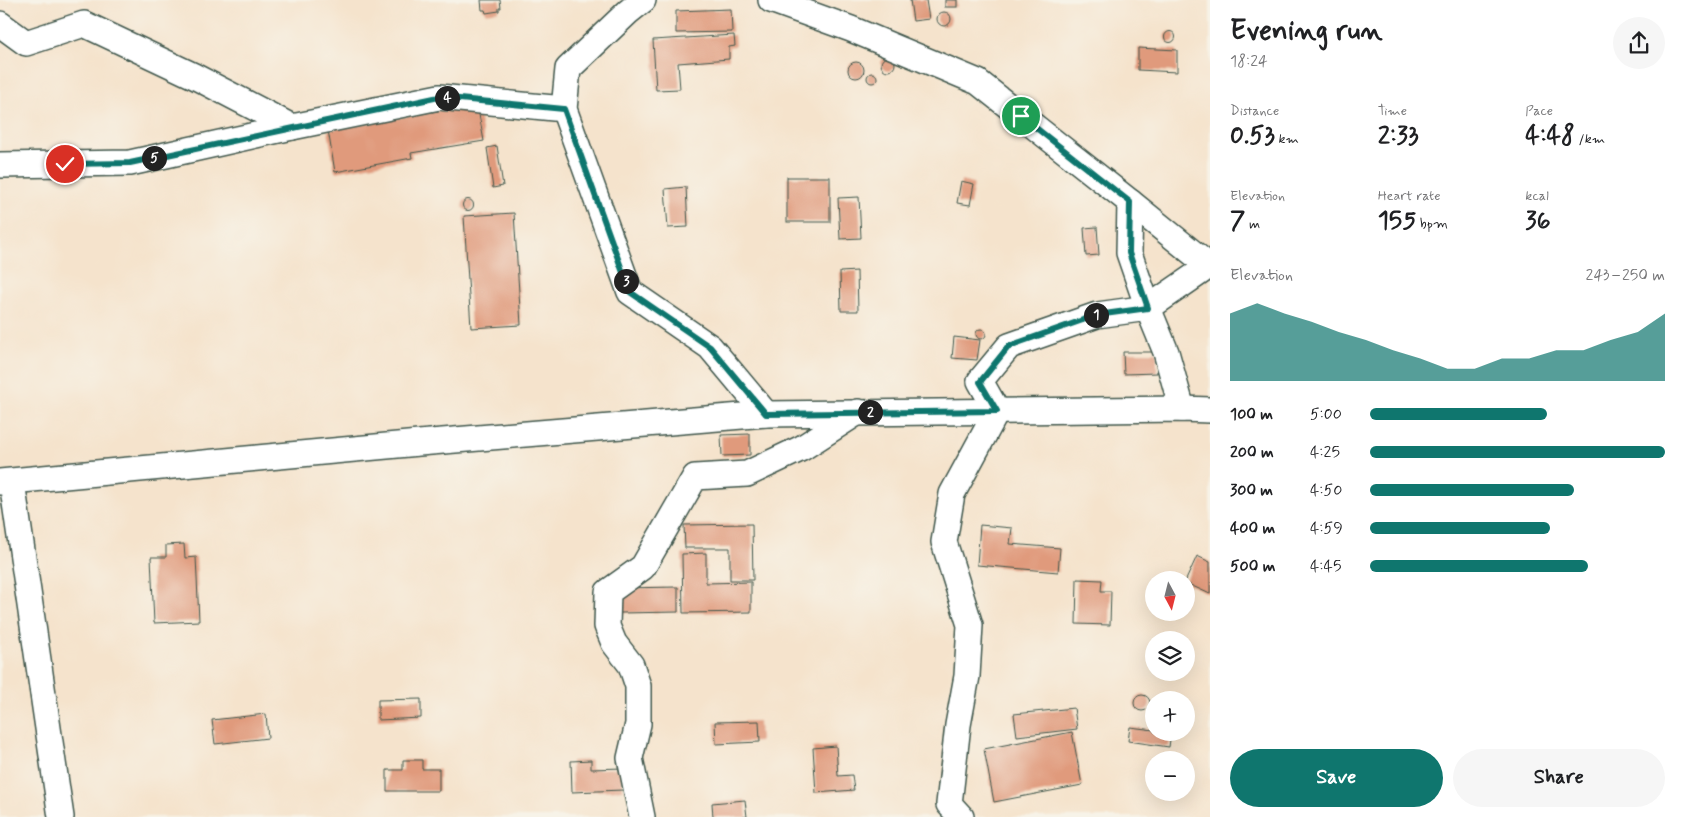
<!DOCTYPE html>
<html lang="en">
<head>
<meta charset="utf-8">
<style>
	:root { --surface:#fff; --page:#f6f6f6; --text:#202124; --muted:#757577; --accent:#0f766e }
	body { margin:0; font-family:Mynerve,sans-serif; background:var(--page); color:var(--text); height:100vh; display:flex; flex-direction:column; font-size:19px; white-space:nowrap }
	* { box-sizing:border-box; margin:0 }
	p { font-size:16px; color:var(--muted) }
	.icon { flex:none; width:28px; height:28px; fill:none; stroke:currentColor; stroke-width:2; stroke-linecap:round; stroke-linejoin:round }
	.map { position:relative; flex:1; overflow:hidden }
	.side { display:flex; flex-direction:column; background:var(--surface); width:475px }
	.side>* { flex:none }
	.needle { width:32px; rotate:173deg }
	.tools { position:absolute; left:1145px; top:571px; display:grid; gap:10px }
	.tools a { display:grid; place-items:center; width:50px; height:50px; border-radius:50%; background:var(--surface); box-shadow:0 5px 20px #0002; font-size:25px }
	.pin { position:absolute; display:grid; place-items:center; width:42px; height:42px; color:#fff; margin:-21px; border:2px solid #fff; border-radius:50%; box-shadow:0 1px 5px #0007 }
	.km { position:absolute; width:25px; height:25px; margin:-12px; border-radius:50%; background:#222; color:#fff; font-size:14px; line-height:25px; text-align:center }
	.round { display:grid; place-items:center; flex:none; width:52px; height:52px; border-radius:26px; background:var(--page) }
	.headline { display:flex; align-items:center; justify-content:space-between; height:85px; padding:0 20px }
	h1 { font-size:28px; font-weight:700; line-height:38px }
	.stats { display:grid; grid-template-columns:repeat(3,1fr); gap:8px; height:85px; padding:5px 20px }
	.stats div { display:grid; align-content:center }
	.stats b { font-size:25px; font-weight:700 }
	.stats small { font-size:14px; font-weight:400 }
	.stats p { font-size:14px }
	.chart { height:140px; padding:10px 20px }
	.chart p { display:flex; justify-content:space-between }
	.chart svg { width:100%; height:90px; margin-top:5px; fill:var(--accent); opacity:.7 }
	.button { display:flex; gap:10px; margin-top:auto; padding:10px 20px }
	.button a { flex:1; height:58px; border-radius:30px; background:var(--accent); color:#fff; font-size:20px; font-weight:700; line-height:58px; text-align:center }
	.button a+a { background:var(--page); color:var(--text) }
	ul { padding:0 20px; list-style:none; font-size:16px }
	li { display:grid; grid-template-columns:80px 60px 1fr; align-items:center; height:38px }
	li i { height:12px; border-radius:6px; background:var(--accent) }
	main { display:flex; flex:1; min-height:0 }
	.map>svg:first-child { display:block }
	.building { fill:#e09a7c }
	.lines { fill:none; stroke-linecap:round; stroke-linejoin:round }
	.minor-casing { stroke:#3f564b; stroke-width:28 }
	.minor { stroke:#fff; stroke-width:25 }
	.route-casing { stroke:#fff; stroke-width:10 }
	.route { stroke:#0f766e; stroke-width:6 }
</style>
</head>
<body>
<main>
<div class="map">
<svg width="1210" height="817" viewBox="0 0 1210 817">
	<rect width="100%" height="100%" fill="#f7f3e8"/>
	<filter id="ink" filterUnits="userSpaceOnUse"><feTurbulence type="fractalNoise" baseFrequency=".02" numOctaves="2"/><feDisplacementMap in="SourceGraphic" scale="10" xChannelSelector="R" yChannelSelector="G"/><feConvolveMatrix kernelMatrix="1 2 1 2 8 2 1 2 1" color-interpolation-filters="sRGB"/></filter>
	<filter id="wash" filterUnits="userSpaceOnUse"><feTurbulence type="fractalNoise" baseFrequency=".0096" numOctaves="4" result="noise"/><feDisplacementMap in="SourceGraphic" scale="20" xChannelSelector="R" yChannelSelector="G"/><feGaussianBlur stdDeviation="1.12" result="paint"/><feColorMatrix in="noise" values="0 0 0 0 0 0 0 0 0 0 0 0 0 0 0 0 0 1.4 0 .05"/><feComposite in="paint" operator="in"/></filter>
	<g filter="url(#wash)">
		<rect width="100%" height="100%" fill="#f5e3cc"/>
		<g id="blocks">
			<g class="building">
				<polygon points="481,0 500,0 501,8 499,8 499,11 486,13 485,10 482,10"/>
				<polygon points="910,0 926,0 929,19 913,21"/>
				<rect x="945" y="0" width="12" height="7"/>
				<polygon points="731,9 732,32 676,33 676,11"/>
				<circle cx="944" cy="19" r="7"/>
				<circle cx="1170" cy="37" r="5.5"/>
				<polygon points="734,35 735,46 729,47 729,59 678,63 680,89 656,90 653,40"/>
				<polygon points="1138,48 1177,50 1177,72 1138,70"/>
				<circle cx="888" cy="64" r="7"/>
				<circle cx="856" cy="70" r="8"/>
				<circle cx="872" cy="78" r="5"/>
				<polygon points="477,104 484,141 411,153 412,158 335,172 328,130"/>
				<polygon points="497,146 503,186 493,188 487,148"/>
				<rect x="787" y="177" width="43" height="45"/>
				<polygon points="961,181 974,184 970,205 957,203"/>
				<polygon points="686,187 688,227 668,228 665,189"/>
				<polygon points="859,197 861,238 840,239 838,198"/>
				<circle cx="468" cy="205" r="5.5"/>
				<polygon points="514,213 521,325 471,328 464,216"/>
				<polygon points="1097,227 1099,255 1086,256 1084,228"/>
				<polygon points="857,271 858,311 841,311 840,272"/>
				<circle cx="981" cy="334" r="5"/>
				<polygon points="954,337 980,340 977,360 952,358"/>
				<polygon points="1123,352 1157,352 1157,373 1124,374"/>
				<polygon points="750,434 750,455 722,456 721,435"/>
				<polygon points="752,524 753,580 730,580 730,548 685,548 684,525"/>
				<polygon points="980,525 1012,528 1010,544 1060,548 1058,572 977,565"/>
				<polygon points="184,544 185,558 196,557 199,621 154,623 151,557 166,557 166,545"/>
				<polygon points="706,553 706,583 751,582 751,612 683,613 682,554"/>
				<polygon points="1197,556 1210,562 1210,594 1186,583 1186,580"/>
				<polygon points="1077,579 1102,580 1101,591 1111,591 1110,625 1076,624"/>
				<polygon points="678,587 678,612 620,613 620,588"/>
				<circle cx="1142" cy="703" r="8"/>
				<polygon points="421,699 421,718 378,720 378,700"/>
				<polygon points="1074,708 1077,729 1017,736 1014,714"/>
				<polygon points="266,714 268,738 215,744 212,720"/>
				<polygon points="759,721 760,742 716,744 715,722"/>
				<polygon points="1130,727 1154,730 1154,732 1171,732 1169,747 1128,741"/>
				<polygon points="1072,732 1082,785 994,802 984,749"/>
				<polygon points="836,746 838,776 852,775 854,790 816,793 813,748"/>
				<polygon points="403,760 422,760 422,769 439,769 439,791 387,791 387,770 403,770"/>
				<polygon points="591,760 591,769 623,768 623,790 572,792 571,761"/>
				<polygon points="745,800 747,817 713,817 712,803"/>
			</g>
		</g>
	</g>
	<g filter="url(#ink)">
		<use href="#blocks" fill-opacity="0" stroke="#3f564b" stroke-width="1"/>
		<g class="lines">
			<g class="minor-casing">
				<g id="minor">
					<polyline points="643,0 628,12 568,69 564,109 630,292 710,347 766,414"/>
					<polyline points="771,0 851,29 978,82 1130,202 1129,253 1148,308 1166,352 1182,409"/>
					<polyline points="0,24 26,43 84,24 194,76 292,127 130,163 0,165"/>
					<polyline points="292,127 439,97 564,109"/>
					<polyline points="0,482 419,443 766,414 1182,409 1210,410"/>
					<polyline points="12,482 61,817"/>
					<polyline points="642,817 630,758 638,724 638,686 631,665 614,643 607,626 608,592 643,567 695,477 747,474 802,448 858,412"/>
					<polyline points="961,817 949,804 958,725 967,676 970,625 944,542 952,494 997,411 980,381 1009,346 1097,315 1148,308 1209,266 1130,202"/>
				</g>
			</g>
			<use href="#minor" class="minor"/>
		</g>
	</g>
	<g class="lines" filter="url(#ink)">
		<g class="route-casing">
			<polyline id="route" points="65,164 130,163 439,97 564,109 630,292 710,347 766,414 997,411 980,382 1009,346 1097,315 1148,308 1129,253 1130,202 1021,116"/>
		</g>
		<use href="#route" class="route"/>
	</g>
</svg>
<div class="tools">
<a><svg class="needle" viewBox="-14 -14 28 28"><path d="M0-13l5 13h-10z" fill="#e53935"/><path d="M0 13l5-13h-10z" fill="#757577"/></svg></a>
<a><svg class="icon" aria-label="layers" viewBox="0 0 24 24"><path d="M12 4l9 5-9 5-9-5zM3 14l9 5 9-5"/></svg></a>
<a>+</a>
<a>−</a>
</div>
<div class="pin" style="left:1021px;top:116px;background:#1e9e55"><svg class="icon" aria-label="arrive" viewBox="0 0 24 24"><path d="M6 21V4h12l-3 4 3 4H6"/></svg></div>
<div class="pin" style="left:65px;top:164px;background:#d93025"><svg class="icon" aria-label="check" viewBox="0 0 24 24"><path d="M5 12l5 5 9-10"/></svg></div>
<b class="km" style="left:1096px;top:315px">1</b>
<b class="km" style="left:870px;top:412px">2</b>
<b class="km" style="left:626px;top:281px">3</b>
<b class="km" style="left:447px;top:98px">4</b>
<b class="km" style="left:154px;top:158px">5</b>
</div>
<section class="side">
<div class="headline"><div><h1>Evening run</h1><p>18:24</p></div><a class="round"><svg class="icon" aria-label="share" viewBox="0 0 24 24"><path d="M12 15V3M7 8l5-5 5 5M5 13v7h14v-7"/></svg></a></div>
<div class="stats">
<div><p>Distance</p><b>0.53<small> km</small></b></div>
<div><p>Time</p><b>2:33</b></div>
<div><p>Pace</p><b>4:48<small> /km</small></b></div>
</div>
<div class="stats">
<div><p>Elevation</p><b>7<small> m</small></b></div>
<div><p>Heart rate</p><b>155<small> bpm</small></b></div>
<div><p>kcal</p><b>36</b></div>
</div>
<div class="chart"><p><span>Elevation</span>243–250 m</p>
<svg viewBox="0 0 160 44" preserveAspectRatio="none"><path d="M0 44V11L10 6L20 11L30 15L40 20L50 24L60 29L70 33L80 38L90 38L100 33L110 33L120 29L130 29L140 24L150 20L160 11V44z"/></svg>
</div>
<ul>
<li><b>100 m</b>5:00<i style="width:60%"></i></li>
<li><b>200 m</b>4:25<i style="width:100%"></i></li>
<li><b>300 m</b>4:50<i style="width:69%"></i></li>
<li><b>400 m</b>4:59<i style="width:61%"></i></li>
<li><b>500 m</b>4:45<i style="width:74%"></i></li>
</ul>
<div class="button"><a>Save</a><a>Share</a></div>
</section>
</main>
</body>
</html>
